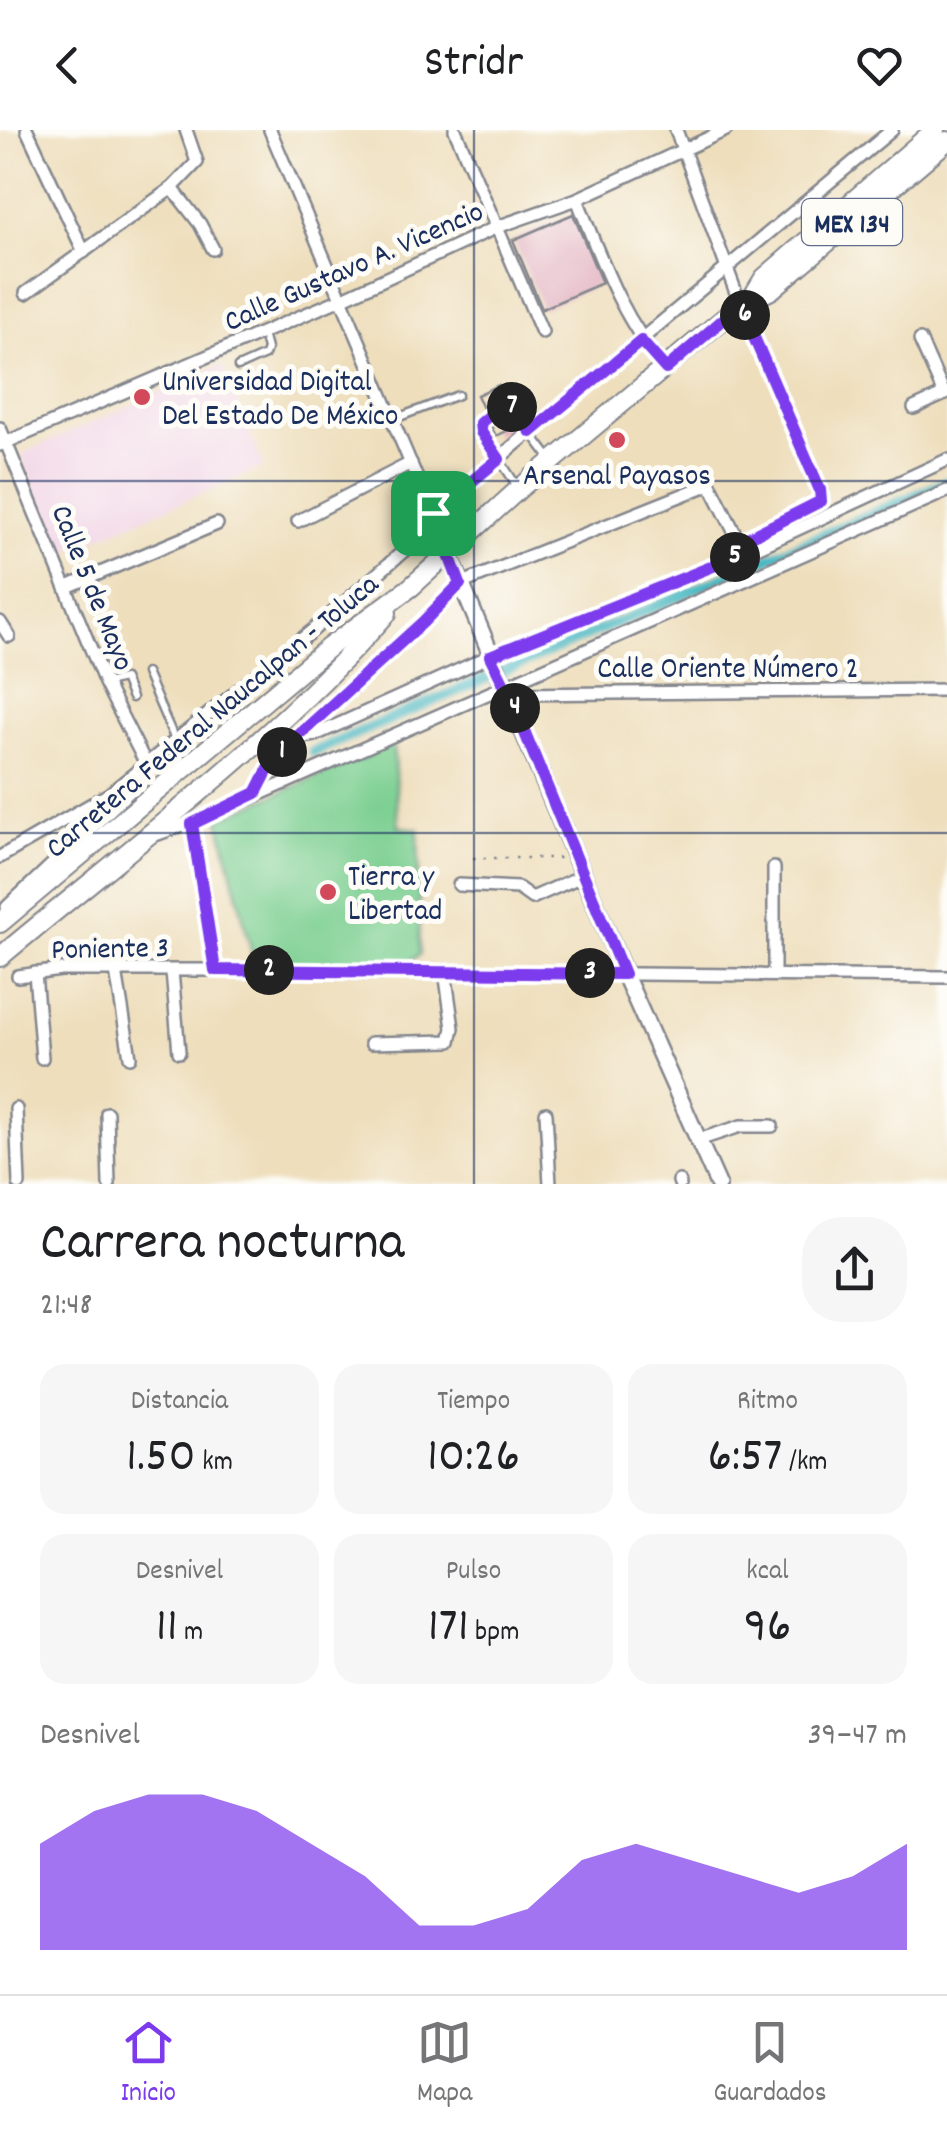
<!DOCTYPE html>
<html lang="es">
<head>
<meta charset="utf-8">
<style>
	:root { --surface:#fff; --page:#f6f6f6; --text:#202124; --muted:#757577; --line:#e0e0e0; --accent:#7c3aed }
	body { margin:0; font-family:Dekko,sans-serif; background:var(--page); color:var(--text); height:100vh; display:flex; flex-direction:column; font-size:38px; white-space:nowrap }
	* { box-sizing:border-box; margin:0 }
	p { font-size:32px; color:var(--muted) }
	.icon { flex:none; width:55px; height:55px; fill:none; stroke:currentColor; stroke-width:2; stroke-linecap:round; stroke-linejoin:round }
	.map { position:relative; height:1054px; overflow:hidden }
	.details { display:flex; flex-direction:column; background:var(--surface); flex:1 }
	.details>* { flex:none }
	.pin { position:absolute; display:grid; place-items:center; width:85px; height:85px; color:#fff; margin:-42px; border-radius:20px; box-shadow:0 5px 15px #0006 }
	.km { position:absolute; width:50px; height:50px; margin:-25px; border-radius:50%; background:#222; color:#fff; font-size:28px; line-height:50px; text-align:center }
	.round { display:grid; place-items:center; flex:none; width:105px; height:105px; border-radius:40px; background:var(--page) }
	.headline { display:flex; align-items:center; justify-content:space-between; height:170px; padding:0 40px }
	h1 { font-size:55px; font-weight:600; line-height:75px }
	.figures { display:grid; grid-template-columns:repeat(3,1fr); gap:15px; height:170px; padding:10px 40px }
	.figures div { display:grid; align-content:center; border-radius:25px; background:var(--page); text-align:center }
	.figures b { font-size:50px; font-weight:600 }
	.figures small { font-size:28px; font-weight:400 }
	.figures p { font-size:28px }
	.chart { height:280px; padding:20px 40px }
	.chart p { display:flex; justify-content:space-between }
	.chart svg { width:100%; height:180px; margin-top:10px; fill:var(--accent); opacity:.7 }
	header { display:flex; justify-content:space-between; align-items:center; height:130px; padding:0 40px; background:var(--surface); font-size:45px; font-weight:600 }
	.tabs { display:flex; justify-content:space-around; align-items:center; height:140px; border-top:2px solid var(--line); background:var(--surface); font-size:28px; color:var(--muted) }
	.tabs a { display:grid; justify-items:center; gap:5px }
	.tabs .current { color:var(--accent) }
	.map>svg:first-child { display:block }
	.built { fill:#f0d0e5 }
	.green { fill:#7ccf91; stroke:#4c7f78; stroke-width:2.5 }
	.lines { fill:none; stroke-linecap:round; stroke-linejoin:round }
	.canal { stroke:#49b8c2; stroke-width:11 }
	.building { fill:#e1adbe }
	.lane-casing { stroke:#84868d; stroke-width:11 }
	.street-casing { stroke:#84868d; stroke-width:16 }
	.secondary-casing { stroke:#84868d; stroke-width:20 }
	.primary-casing { stroke:#84868d; stroke-width:22 }
	.path { stroke:#84868d; stroke-width:2.5; stroke-dasharray:2.5 8; stroke-linecap:butt }
	.lane { stroke:#fff; stroke-width:6 }
	.street { stroke:#fff; stroke-width:11 }
	.secondary { stroke:#fff; stroke-width:15 }
	.primary { stroke:#fff; stroke-width:18 }
	.route-casing { stroke:#fff; stroke-width:20 }
	.route { stroke:#7c3aed; stroke-width:12 }
	.grid { fill:none; stroke:#1b2f5e; stroke-width:2.5; stroke-opacity:0.55 }
	.poi-dot { fill:#d1495b; stroke:#fdfcf7; stroke-width:4 }
	.labels { text-anchor:middle; stroke-width:10; stroke-linejoin:round; paint-order:stroke }
	.shield { fill:#fdfcf7; stroke:#5f6c8c; stroke-width:2.5 }
	.shield-label { font-size:28px; font-weight:bold; fill:#1b2f5e }
	.street-label { font-size:30px; fill:#1b2f5e; stroke:#fdfcf7 }
	.poi-label { font-size:30px; fill:#1b2f5e; stroke:#fdfcf7; text-anchor:start }
</style>
</head>
<body>
<header><svg class="icon" aria-label="back" viewBox="0 0 24 24"><path d="M15 5l-7 7 7 7"/></svg>Stridr<svg class="icon" aria-label="heart" viewBox="0 0 24 24"><path d="M12 20l-8-8c-3-5 5-10 8-4 3-6 11-1 8 4z"/></svg></header>
<div class="map">
<svg width="947" height="1054" viewBox="0 0 947 1054">
	<rect width="100%" height="100%" fill="#fdfcf7"/>
	<filter id="ink" filterUnits="userSpaceOnUse"><feTurbulence type="fractalNoise" baseFrequency=".01" numOctaves="2"/><feDisplacementMap in="SourceGraphic" scale="20" xChannelSelector="R" yChannelSelector="G"/><feConvolveMatrix kernelMatrix="1 2 1 2 8 2 1 2 1" color-interpolation-filters="sRGB"/></filter>
	<filter id="wash" filterUnits="userSpaceOnUse"><feTurbulence type="fractalNoise" baseFrequency=".0048" numOctaves="4" result="noise"/><feDisplacementMap in="SourceGraphic" scale="40" xChannelSelector="R" yChannelSelector="G"/><feGaussianBlur stdDeviation="2.25" result="paint"/><feColorMatrix in="noise" values="0 0 0 0 0 0 0 0 0 0 0 0 0 0 0 0 0 1.4 0 .05"/><feComposite in="paint" operator="in"/></filter>
	<g filter="url(#wash)">
		<rect width="100%" height="100%" fill="#eedebc"/>
		<polygon class="built" points="222,235 264,337 59,424 21,324"/>
		<polygon class="green" points="393,614 399,697 418,699 420,824 398,840 255,836 219,689"/>
		<g class="lines">
			<polyline class="canal" points="313,622 947,352"/>
		</g>
		<g id="blocks">
			<g class="building">
				<polygon points="573,84 602,153 542,179 513,110"/>
				<polygon points="499,255 506,269 494,272 484,281 477,265"/>
				<polygon points="507,283 517,296 496,306 490,294"/>
			</g>
		</g>
	</g>
	<g filter="url(#ink)">
		<use href="#blocks" fill-opacity="0" stroke="#84868d" stroke-width="2.5"/>
		<g class="lines">
			<g class="lane-casing">
				<g id="lane">
					<polyline points="238,237 265,225 267,219 263,204"/>
					<polyline points="394,289 458,265"/>
					<polyline points="517,356 480,300 480,293 498,278 510,275 550,328"/>
					<polyline points="146,543 175,610"/>
					<polyline points="106,553 124,549 132,568"/>
				</g>
			</g>
			<g class="street-casing">
				<g id="street">
					<polyline points="27,0 84,122"/>
					<polyline points="270,0 449,424"/>
					<polyline points="455,0 542,202"/>
					<polyline points="676,0 735,160 821,363 821,371 816,375 738,413"/>
					<polyline points="172,58 200,94 213,119"/>
					<path d="M577 69C601 129 622 190 666 239"/>
					<polyline points="26,163 172,58 197,32 186,0"/>
					<polyline points="920,210 944,264"/>
					<polyline points="914,278 947,263"/>
					<polyline points="0,298 105,553 146,634"/>
					<polyline points="0,315 341,169 497,97 577,69 726,0"/>
					<polyline points="707,348 741,415"/>
					<polyline points="433,383 892,0"/>
					<polyline points="298,391 411,333"/>
					<polyline points="67,457 217,394"/>
					<polyline points="0,492 9,506"/>
					<polyline points="509,564 947,560"/>
					<polyline points="296,608 315,605 490,526 748,422 947,330"/>
					<polyline points="256,663 270,636 287,616 423,493 460,454 710,354"/>
					<polyline points="192,693 215,840"/>
					<polyline points="158,704 226,679 947,361"/>
					<polyline points="0,727 109,664 313,500 437,392"/>
					<polyline points="774,738 774,845"/>
					<polyline points="459,755 518,758 532,768 584,745"/>
					<polyline points="7,777 131,660 144,638"/>
					<polyline points="116,841 130,927"/>
					<polyline points="172,841 179,922"/>
					<polyline points="35,843 42,928"/>
					<polyline points="18,846 61,840 215,840 947,847"/>
					<polyline points="371,913 450,911 453,898 445,841"/>
					<polyline points="16,979 19,1054"/>
					<polyline points="107,983 109,1054"/>
					<polyline points="546,983 550,1054"/>
					<polyline points="698,1010 741,996 772,996"/>
					<polyline points="679,1051 680,1054"/>
				</g>
			</g>
			<g class="secondary-casing">
				<polyline id="secondary" points="449,424 624,843 718,1054"/>
			</g>
			<g class="primary-casing">
				<g id="primary">
					<polyline points="753,166 764,148 935,0"/>
					<polyline points="0,793 329,517 411,457 519,359 740,175 771,160 947,11"/>
					<path d="M0 827C130 718 276 610 387 483"/>
				</g>
			</g>
			<polyline class="path" points="473,728 561,728"/>
			<use href="#lane" class="lane"/>
			<use href="#street" class="street"/>
			<use href="#secondary" class="secondary"/>
			<use href="#primary" class="primary"/>
		</g>
	</g>
	<g class="lines" filter="url(#ink)">
		<g class="route-casing">
			<polygon id="route" points="740,175 820,360 821,371 738,413 748,422 490,526 509,564 624,844 215,840 192,694 256,663 270,636 287,616 423,492 460,454 433,383 499,329 481,302 480,293 498,278 508,274 531,302 641,211 666,239"/>
		</g>
		<use href="#route" class="route"/>
	</g>
	<path class="grid" d="M474 0V1054M0 351H947M0 703H947"/>
	<g class="poi-dot">
		<circle cx="142" cy="267" r="10"/>
		<circle cx="617" cy="310" r="10"/>
		<circle cx="328" cy="762" r="10"/>
	</g>
	<g class="labels">
		<rect class="shield" x="802" y="69" width="100" height="46" rx="8"/>
		<g class="shield-label">
			<text x="852" y="102">MEX 134</text>
		</g>
		<g class="street-label">
			<text transform="translate(353 135) rotate(-24)" y="10">Calle Gustavo A. Vicencio</text>
			<text transform="translate(94 457) rotate(68)" y="10">Calle 5 de Mayo</text>
			<text x="728" y="547">Calle Oriente Número 2</text>
			<text transform="translate(211 585) rotate(-40)" y="10">Carretera Federal Naucalpan - Toluca</text>
			<text transform="translate(110 817) rotate(-1)" y="10">Poniente 3</text>
		</g>
		<g class="poi-label">
			<text x="162" y="260">Universidad Digital<tspan x="162" dy="34">Del Estado De México</tspan></text>
			<text x="617" y="354" text-anchor="middle">Arsenal Payasos</text>
			<text x="348" y="755">Tierra y<tspan x="348" dy="34">Libertad</tspan></text>
		</g>
	</g>
</svg>
<div class="pin" style="left:433px;top:383px;background:#1e9e55"><svg class="icon" aria-label="arrive" viewBox="0 0 24 24"><path d="M6 21V4h12l-3 4 3 4H6"/></svg></div>
<b class="km" style="left:282px;top:622px">1</b>
<b class="km" style="left:269px;top:840px">2</b>
<b class="km" style="left:590px;top:843px">3</b>
<b class="km" style="left:515px;top:578px">4</b>
<b class="km" style="left:735px;top:427px">5</b>
<b class="km" style="left:745px;top:185px">6</b>
<b class="km" style="left:512px;top:277px">7</b>
</div>
<section class="details">
<div class="headline"><div><h1>Carrera nocturna</h1><p>21:48</p></div><a class="round"><svg class="icon" aria-label="share" viewBox="0 0 24 24"><path d="M12 15V3M7 8l5-5 5 5M5 13v7h14v-7"/></svg></a></div>
<div class="figures">
<div><p>Distancia</p><b>1.50<small> km</small></b></div>
<div><p>Tiempo</p><b>10:26</b></div>
<div><p>Ritmo</p><b>6:57<small> /km</small></b></div>
</div>
<div class="figures">
<div><p>Desnivel</p><b>11<small> m</small></b></div>
<div><p>Pulso</p><b>171<small> bpm</small></b></div>
<div><p>kcal</p><b>96</b></div>
</div>
<div class="chart"><p><span>Desnivel</span>39–47 m</p>
<svg viewBox="0 0 160 44" preserveAspectRatio="none"><path d="M0 44V18L10 10L20 6L30 6L40 10L50 18L60 26L70 38L80 38L90 34L100 22L110 18L120 22L130 26L140 30L150 26L160 18V44z"/></svg>
</div>
</section>
<nav class="tabs">
<a class="current"><svg class="icon" aria-label="home" viewBox="0 0 24 24"><path d="M3 11l9-7 9 7M6 9v11h12V9"/></svg>Inicio</a>
<a><svg class="icon" aria-label="map" viewBox="0 0 24 24"><path d="M3 6l6-2 6 2 6-2v14l-6 2-6-2-6 2zM9 4v14M15 6v14"/></svg>Mapa</a>
<a><svg class="icon" aria-label="saved" viewBox="0 0 24 24"><path d="M7 4h10v16l-5-4-5 4z"/></svg>Guardados</a>
</nav>
</body>
</html>
